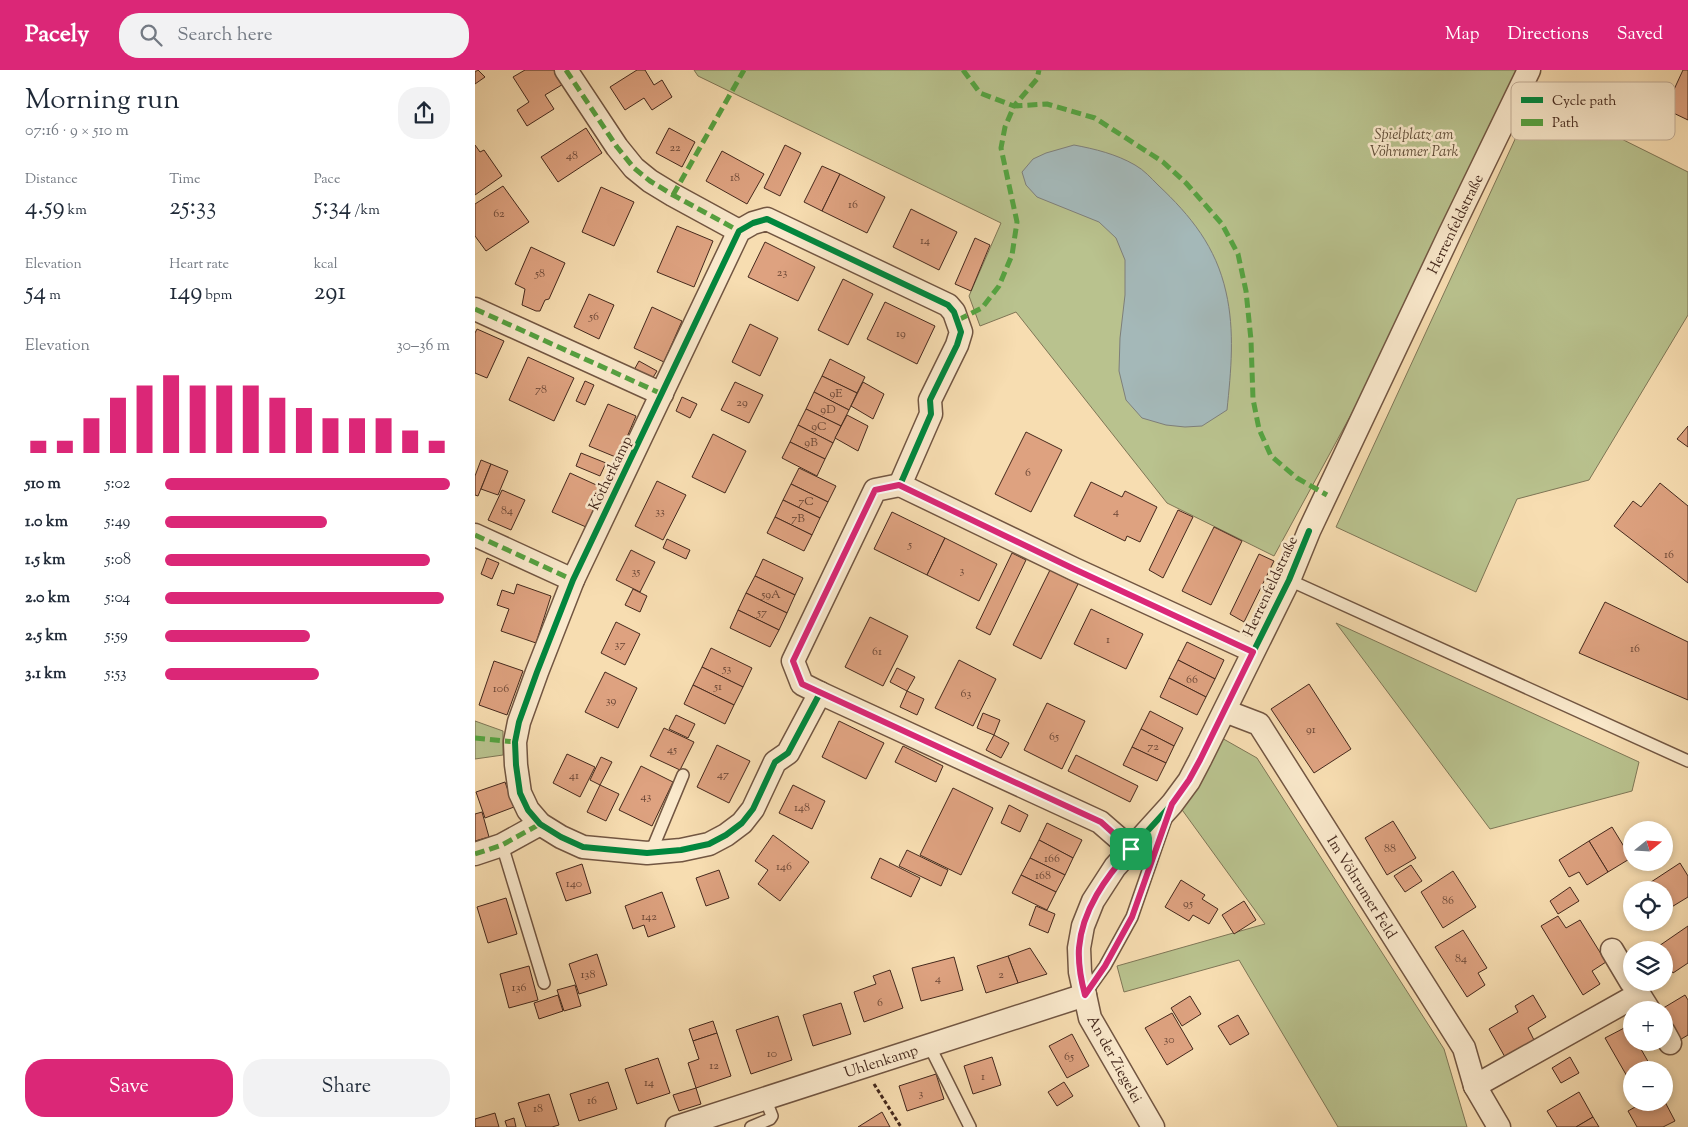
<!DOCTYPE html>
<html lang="en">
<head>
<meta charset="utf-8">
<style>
	:root { --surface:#fff; --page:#f2f2f3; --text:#1f2937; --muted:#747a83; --accent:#db2777 }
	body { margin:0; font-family:"Sorts Mill Goudy",serif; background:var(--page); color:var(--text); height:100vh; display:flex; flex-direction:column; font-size:19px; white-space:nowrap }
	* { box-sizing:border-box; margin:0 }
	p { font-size:16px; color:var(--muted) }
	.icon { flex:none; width:28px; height:28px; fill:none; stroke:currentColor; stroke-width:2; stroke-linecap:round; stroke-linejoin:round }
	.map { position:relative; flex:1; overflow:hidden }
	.sheet { display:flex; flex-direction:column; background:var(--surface); width:475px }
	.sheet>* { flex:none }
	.needle { width:32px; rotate:72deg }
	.fabs { position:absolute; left:1148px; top:751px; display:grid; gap:10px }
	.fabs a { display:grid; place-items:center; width:50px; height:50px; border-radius:50%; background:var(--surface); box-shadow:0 2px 8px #0003; font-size:25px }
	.pin { position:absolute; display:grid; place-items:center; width:42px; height:42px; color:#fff; margin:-21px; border-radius:10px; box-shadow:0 2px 8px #0006 }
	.round { display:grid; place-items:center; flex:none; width:52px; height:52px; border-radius:20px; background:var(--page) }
	.head { display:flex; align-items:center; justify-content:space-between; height:85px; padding:0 25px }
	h1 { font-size:28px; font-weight:600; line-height:38px }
	.metrics { display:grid; grid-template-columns:repeat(3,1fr); gap:8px; height:85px; padding:5px 25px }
	.metrics div { display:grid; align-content:center }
	.metrics b { font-size:25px; font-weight:600 }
	.metrics small { font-size:14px; font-weight:400 }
	.metrics p { font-size:14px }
	.chart { height:140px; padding:10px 25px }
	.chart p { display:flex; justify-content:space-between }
	.chart svg { width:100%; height:90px; margin-top:5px; stroke:var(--accent); stroke-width:6 }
	.button { display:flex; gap:10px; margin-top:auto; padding:10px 25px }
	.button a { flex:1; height:58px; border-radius:20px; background:var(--accent); color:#fff; font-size:20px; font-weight:600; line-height:58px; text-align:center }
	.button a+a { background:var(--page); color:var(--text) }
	ul { padding:0 25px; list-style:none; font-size:16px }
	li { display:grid; grid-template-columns:80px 60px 1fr; align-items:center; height:38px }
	li i { height:12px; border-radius:6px; background:var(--accent) }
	header { display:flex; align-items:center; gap:30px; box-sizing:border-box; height:70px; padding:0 25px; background:var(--accent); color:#fff }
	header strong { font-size:24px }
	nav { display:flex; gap:28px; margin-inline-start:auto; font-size:18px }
	.search { width:350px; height:45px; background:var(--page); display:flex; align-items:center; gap:12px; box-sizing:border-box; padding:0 18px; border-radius:20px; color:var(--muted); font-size:19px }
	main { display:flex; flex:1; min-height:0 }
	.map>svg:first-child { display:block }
	.green { fill:#b9c28e; stroke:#7f7656 }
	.water { fill:#a4b8b8; stroke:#7e7f7a }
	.building { fill:#dea280; stroke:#45291d }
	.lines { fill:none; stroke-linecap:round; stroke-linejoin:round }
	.service-casing { stroke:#725642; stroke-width:14 }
	.minor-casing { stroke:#725642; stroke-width:25 }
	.path { stroke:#45291d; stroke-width:3; stroke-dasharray:4 2.5; stroke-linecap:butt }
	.service { stroke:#fae9cc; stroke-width:11 }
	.minor { stroke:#fae9cc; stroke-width:22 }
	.quiet { stroke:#55a341; stroke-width:5; stroke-dasharray:10 5; stroke-linecap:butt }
	.cycleway-casing { stroke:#fae9cc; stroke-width:9 }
	.cycleway { stroke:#00873e; stroke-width:6 }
	.route-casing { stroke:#fff; stroke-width:10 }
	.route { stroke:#db2777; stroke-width:6 }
	.labels { text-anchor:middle; stroke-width:5; stroke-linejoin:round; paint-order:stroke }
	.number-label { font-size:12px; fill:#6b4736 }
	.park-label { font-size:15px; font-style:italic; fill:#624f39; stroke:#fae9cc }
	.street-label { font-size:15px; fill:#45291d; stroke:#fae9cc }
	.key { fill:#fae9cc; stroke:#c4af98; stroke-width:1 }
	.key-label { font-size:14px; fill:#45291d }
</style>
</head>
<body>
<header>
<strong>Pacely</strong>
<div class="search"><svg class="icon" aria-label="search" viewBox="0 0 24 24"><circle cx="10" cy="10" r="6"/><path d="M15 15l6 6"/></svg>Search here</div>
<nav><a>Map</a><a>Directions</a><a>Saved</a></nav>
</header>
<main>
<section class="sheet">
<div class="head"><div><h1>Morning run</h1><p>07:16 · 9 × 510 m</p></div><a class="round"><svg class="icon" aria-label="share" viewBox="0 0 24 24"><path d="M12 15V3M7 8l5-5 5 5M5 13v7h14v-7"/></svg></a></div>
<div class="metrics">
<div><p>Distance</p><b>4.59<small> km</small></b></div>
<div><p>Time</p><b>25:33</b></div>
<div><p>Pace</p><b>5:34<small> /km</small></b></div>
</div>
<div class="metrics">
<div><p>Elevation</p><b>54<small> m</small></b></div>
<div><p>Heart rate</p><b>149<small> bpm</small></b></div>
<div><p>kcal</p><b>291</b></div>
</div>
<div class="chart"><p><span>Elevation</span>30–36 m</p>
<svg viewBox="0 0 160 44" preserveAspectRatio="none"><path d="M5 44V38M15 44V38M25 44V27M35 44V17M45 44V11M55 44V6M65 44V11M75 44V11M85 44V11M95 44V17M105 44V22M115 44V27M125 44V27M135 44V27M145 44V33M155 44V38"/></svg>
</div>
<ul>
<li><b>510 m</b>5:02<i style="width:100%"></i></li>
<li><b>1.0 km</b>5:49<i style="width:57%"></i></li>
<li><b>1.5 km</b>5:08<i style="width:93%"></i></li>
<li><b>2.0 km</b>5:04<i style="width:98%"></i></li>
<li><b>2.5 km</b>5:59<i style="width:51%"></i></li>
<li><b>3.1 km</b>5:53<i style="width:54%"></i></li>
</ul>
<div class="button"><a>Save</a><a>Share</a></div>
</section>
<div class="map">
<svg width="1213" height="1057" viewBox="0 0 1213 1057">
	<rect width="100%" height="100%" fill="#f7ddb1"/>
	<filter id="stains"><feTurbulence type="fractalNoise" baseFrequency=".004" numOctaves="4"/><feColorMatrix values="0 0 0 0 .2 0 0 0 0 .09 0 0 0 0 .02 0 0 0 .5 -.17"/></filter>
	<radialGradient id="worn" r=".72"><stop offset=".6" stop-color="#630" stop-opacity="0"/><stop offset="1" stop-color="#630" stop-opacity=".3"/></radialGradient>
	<g class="green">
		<polygon points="219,0 1054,0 975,163 799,486 692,433 541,242 505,256 494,226 526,153 223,6"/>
		<polygon points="1060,26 1213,102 1213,245 1114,410 1042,429 1001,522 861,457"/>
		<polygon points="861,553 1164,692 1157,721 1015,759"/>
		<polygon points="0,651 28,661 28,685 0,689"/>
		<polygon points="745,667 782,688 969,979 992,1057 863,1057 764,890 649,922 642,896 790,854 705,737"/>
	</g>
	<path class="water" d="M599 75C620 79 641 84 660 95 669 100 676 108 683 115 716 146 741 177 751 222 760 261 756 301 752 340L727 356 710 357 691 355 667 348 651 330 644 301 645 268 650 225V190L641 168 624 152 562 127 551 115 547 102 558 89 571 83Z"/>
	<g class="building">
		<polygon points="3,0 10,7 0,14 0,2"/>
		<polygon points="50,0 81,0 90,13 70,25 79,39 52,56 42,40 54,32 38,7"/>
		<polygon points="162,0 170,0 179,15 187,10 197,27 177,40 169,28 150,40 135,17"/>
		<polygon points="1208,0 1213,0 1213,50 1190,39"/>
		<polygon points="111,58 127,83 83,112 66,87"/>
		<polygon points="194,58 220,72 207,97 181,83"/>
		<polygon points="0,75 5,82 9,80 27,106 0,125"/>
		<polygon points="310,75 326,83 305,126 289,118"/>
		<polygon points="247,81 289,104 272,134 231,111"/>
		<polygon points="347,96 365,104 347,141 329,132"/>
		<polygon points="365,104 410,127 392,163 347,141"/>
		<polygon points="28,116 54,152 11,181 0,166 0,134"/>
		<polygon points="126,117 159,132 139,176 107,162"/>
		<polygon points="436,139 482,162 464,200 418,177"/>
		<polygon points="202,156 238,171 219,217 182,202"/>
		<polygon points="500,168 515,175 496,221 480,214"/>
		<polygon points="290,172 340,197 323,231 273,207"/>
		<polygon points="56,177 90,193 74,229 70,230 65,241 61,241 47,235 50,219 40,214"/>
		<polygon points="368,209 398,224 373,275 343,260"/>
		<polygon points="114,224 139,235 124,269 99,257"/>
		<polygon points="410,232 460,256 442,294 392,269"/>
		<polygon points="177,237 207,251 189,292 159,278"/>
		<polygon points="275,254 303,268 285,306 257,292"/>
		<polygon points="2,259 29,271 12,308 0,303 0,263"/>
		<polygon points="53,287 99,308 79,351 34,330"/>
		<polygon points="355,289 390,307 382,323 347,306"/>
		<polygon points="164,291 182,301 177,309 159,300"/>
		<polygon points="347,306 382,323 374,340 339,322"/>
		<polygon points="110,311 119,315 110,335 101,331"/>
		<polygon points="260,312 288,325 274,353 246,340"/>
		<polygon points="388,312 409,324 398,349 376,336"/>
		<polygon points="339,322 374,340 366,356 331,339"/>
		<polygon points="207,327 222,334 215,348 201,341"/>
		<polygon points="133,334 161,346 143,388 114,376"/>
		<polygon points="331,339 366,356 358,373 323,355"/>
		<polygon points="372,345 393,356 383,381 360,368"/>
		<polygon points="323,355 358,373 350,389 315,372"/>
		<polygon points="1213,356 1213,377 1202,369"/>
		<polygon points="551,362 587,380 556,442 520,424"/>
		<polygon points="238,364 271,381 250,423 217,407"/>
		<polygon points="315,372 350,389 342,406 307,388"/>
		<polygon points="106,383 131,393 125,406 101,396"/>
		<polygon points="6,390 16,394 3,426 0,425 0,406"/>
		<polygon points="16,394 33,401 23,425 6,419"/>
		<polygon points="324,398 361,416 353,432 316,414"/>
		<polygon points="95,403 128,418 111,457 77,442"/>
		<polygon points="182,411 211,425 188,470 160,456"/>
		<polygon points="616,412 647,427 650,421 682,437 665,472 652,466 650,471 599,446"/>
		<polygon points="1185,413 1213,436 1213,513 1139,456 1158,431 1166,437"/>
		<polygon points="316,414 353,432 345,448 308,430"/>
		<polygon points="27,420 50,430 36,460 13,450"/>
		<polygon points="308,430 345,448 337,465 300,447"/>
		<polygon points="703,440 718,447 688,508 674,500"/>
		<polygon points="417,442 470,468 452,505 399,479"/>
		<polygon points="300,447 337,465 329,481 292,463"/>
		<polygon points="739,457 767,471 736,535 707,521"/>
		<polygon points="470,468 522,494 504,531 452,505"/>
		<polygon points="192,469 215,480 211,489 188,478"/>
		<polygon points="156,480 180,492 165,522 141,510"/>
		<polygon points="537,483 551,490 515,565 501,558"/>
		<polygon points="784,484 799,491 769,552 755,544"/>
		<polygon points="12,488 24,493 17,509 6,504"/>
		<polygon points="288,489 328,508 320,525 280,506"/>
		<polygon points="575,500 603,514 566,589 538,575"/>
		<polygon points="280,506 320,525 312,543 271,523"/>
		<polygon points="42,514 76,526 61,573 26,561 34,539 22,535 27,520 39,524"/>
		<polygon points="158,519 172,526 165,542 150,535"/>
		<polygon points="271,523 312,543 304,560 263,540"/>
		<polygon points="1130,532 1213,572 1213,630 1104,583"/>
		<polygon points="616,539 668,564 651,599 599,574"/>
		<polygon points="263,540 304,560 295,577 255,558"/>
		<polygon points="395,547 433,566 408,616 370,597"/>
		<polygon points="141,552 165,564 150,595 126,583"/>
		<polygon points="712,572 749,590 740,609 703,590"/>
		<polygon points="236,578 277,598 268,617 227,597"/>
		<polygon points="484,590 521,609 498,656 460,638"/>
		<polygon points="703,590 740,609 731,627 694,608"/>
		<polygon points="19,591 48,601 32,645 4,635"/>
		<polygon points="227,597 268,617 259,635 218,615"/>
		<polygon points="422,598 440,607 432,621 415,612"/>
		<polygon points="130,602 162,618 143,658 110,642"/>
		<polygon points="694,608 731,627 722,645 685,627"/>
		<polygon points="834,614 876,679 839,703 796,639"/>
		<polygon points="218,615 259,635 250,654 209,634"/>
		<polygon points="432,621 449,629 442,645 425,637"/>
		<polygon points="572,633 610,651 587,699 549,680"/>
		<polygon points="675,641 708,658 699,676 666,659"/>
		<polygon points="508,643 525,650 519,665 502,658"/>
		<polygon points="201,645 220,654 213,668 194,659"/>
		<polygon points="364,651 409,673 391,709 347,687"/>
		<polygon points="189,658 219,672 205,700 175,686"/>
		<polygon points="666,659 699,676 691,693 657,677"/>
		<polygon points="519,665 534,673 526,688 511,680"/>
		<polygon points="242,675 275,691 254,733 222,717"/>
		<polygon points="428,676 468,696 461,712 420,692"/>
		<polygon points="657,677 691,693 682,711 648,695"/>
		<polygon points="92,684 120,697 105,727 78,713"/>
		<polygon points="601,685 663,716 655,732 593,701"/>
		<polygon points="126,687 137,692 125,715 115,710"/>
		<polygon points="166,696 198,712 177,756 144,740"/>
		<polygon points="30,712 39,737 10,748 1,722"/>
		<polygon points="125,715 144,724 131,751 112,742"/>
		<polygon points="318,715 350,731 337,759 304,743"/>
		<polygon points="478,718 518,738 486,805 445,785"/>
		<polygon points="534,735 553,745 545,762 526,753"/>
		<polygon points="7,742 14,767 0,771 0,744"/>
		<polygon points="918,751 941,788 912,805 890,768"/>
		<polygon points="572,753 607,770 598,788 564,770"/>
		<polygon points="1137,757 1156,788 1133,802 1114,771"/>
		<polygon points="298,765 334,792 305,831 283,814 293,800 280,791"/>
		<polygon points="564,770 598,788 590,805 555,788"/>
		<polygon points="1114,771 1133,802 1112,815 1104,802 1094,807 1084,790"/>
		<polygon points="432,780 473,800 466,816 424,796"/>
		<polygon points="405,788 445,808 436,827 396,808"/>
		<polygon points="555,788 590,805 581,822 546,805"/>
		<polygon points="1205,793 1213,806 1213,827 1190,841 1189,839 1189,820 1177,820 1173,814"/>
		<polygon points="107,794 116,823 91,831 81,803"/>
		<polygon points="936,795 947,811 930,822 919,806"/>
		<polygon points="244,800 254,828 231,836 221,808"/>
		<polygon points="978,801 1001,837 968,858 946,822"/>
		<polygon points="546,805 581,822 572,840 537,823"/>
		<polygon points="706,810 730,825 727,829 743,839 734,854 718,845 714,851 690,837"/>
		<polygon points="1095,817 1104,831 1083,844 1075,831"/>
		<polygon points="187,822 200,857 173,867 169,855 158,859 150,836"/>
		<polygon points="31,828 42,864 13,873 2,837"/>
		<polygon points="769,831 781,850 759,864 747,845"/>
		<polygon points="561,836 580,844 573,863 554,855"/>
		<polygon points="1083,846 1091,858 1105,850 1131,892 1117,901 1125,914 1108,925 1066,856"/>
		<polygon points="1213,856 1213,893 1198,903 1189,889 1189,880 1183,880 1181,878"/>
		<polygon points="988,860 1012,898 1003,903 1010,915 992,927 960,877"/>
		<polygon points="555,878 572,904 543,913 533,886"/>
		<polygon points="122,884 132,915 104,924 94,894"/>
		<polygon points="533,886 543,913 511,923 502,896"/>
		<polygon points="479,887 488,920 446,931 437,898"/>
		<polygon points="54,896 63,930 34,938 25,904"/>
		<polygon points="415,900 428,938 389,952 379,922 401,914 398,906"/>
		<polygon points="100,915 106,936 89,941 82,920"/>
		<polygon points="83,925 88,941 64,949 59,933"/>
		<polygon points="1058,925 1071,947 1053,958 1059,970 1030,987 1014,959 1043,942 1040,936"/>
		<polygon points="1210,925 1213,930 1213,965 1203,971 1189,948 1189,940 1185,940"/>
		<polygon points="715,926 726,944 707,956 696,938"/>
		<polygon points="366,933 376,964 338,976 328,945"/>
		<polygon points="697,943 718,979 692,995 670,958"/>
		<polygon points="763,945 774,964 755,975 743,956"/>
		<polygon points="303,946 317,990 276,1004 261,960"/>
		<polygon points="238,951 242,963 218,971 214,959"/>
		<polygon points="1153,956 1156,962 1156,972 1162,972 1175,995 1166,1000 1156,1000 1156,1006 1153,1008 1130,968"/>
		<polygon points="242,963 256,1006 221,1018 213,993 224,989 218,971"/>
		<polygon points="597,964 614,996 592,1008 574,976"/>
		<polygon points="517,987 526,1015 498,1024 489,996"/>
		<polygon points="1095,987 1104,1003 1086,1013 1077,998"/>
		<polygon points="183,988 195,1023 162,1034 150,999"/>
		<polygon points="461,1004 469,1029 432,1041 424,1016"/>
		<polygon points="133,1012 142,1039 104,1051 95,1024"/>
		<polygon points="589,1012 598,1026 582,1036 573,1022"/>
		<polygon points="221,1018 226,1034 204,1041 198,1025"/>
		<polygon points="1104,1022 1118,1047 1101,1057 1082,1057 1072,1041"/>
		<polygon points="74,1024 84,1055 77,1057 51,1057 43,1033"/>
		<polygon points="1189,1030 1200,1051 1188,1057 1162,1057 1153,1041 1169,1032 1189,1032"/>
		<polygon points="407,1042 415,1057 383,1057"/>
		<polygon points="20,1043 24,1057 0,1057 0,1049"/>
		<polygon points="1118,1047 1124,1057 1101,1057"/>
		<polygon points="39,1048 41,1057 32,1057 30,1051"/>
	</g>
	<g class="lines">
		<g class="service-casing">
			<g id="service">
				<polyline points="814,510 1213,691"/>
				<polyline points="27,775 69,913"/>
				<polyline points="176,782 208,705"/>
				<polyline points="610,924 630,896 657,847 691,749"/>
				<polyline points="454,975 495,1057"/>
				<polyline points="276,1057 295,1049 297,1046 290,1028"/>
			</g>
		</g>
		<g class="minor-casing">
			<g id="minor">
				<polyline points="91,0 142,77 159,98 175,111 198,125 264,161"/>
				<polyline points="0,239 187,324"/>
				<polyline points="0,465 98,510"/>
				<polyline points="345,623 327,614 318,591 400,420 425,415"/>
				<polyline points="750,641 784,654 989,978 1000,1016 1024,1057"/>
				<polyline points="656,779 625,752 345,623 313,683 300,692 278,739 267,753 251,765 234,774 206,780 172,783 108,777 86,767 65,754 53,740 45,723 41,695 40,672 44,652 62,602 98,510 264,161 278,153 292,149 473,235 479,242 486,262 482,275 455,330 456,344 425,415 599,499 778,581"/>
				<polyline points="0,784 27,775 65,754"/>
				<polyline points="1137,880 1156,912"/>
				<polyline points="1189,962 1195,973"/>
				<polyline points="1000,1016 1164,924 1174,940"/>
				<polyline points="202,1057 610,925"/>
				<polyline points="678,1057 615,948 605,902 604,878 608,856 618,831 640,797 697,734 714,711 725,690 814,510 834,461 975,163 1054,0"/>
			</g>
		</g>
		<polyline class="path" points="399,1014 426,1057"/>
		<use href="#service" class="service"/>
		<use href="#minor" class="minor"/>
		<g class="quiet">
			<polyline points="91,0 142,77 159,98 175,111 198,125 264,161"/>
			<polyline points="488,0 505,23 539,36 562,9 564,0"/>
			<polyline points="198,125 269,0"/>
			<polyline points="0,239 187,324"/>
			<polyline points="483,250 507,238 524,216 537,185 542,152 526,78 530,57 539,36 572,34 620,48 688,92 711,113 747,154 763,184 771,221 776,270 778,329 784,359 796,386 822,408 852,425"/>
			<polyline points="0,465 98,510"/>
			<polyline points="345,623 327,614 318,591 400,420 425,415"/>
			<polyline points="0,668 40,672"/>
			<polyline points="0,784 27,775 65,754"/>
		</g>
		<g class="cycleway-casing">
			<g id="cycleway">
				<polyline points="656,779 625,752 345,623 313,683 300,692 278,739 267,753 251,765 234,774 206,780 172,783 108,777 86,767 65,754 53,740 45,723 41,695 40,672 44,652 62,602 98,510 264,161 278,153 292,149 473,235 479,242 486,262 482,275 455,330 456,344 425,415 599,499 778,581"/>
				<polyline points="618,831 640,797 697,734 714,711 814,510 834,461"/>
			</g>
		</g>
		<use href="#cycleway" class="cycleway"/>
	</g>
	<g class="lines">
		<g class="route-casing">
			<path id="route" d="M424 415 599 499 778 582 725 690 714 710 697 734 657 847 630 896 610 925C606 910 603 894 604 878 607 840 631 807 656 779L626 752 327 614 318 591 400 420Z"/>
		</g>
		<use href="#route" class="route"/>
	</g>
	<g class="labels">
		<g class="number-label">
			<text x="200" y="81">22</text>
			<text x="97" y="89">48</text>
			<text x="260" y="111">18</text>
			<text x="378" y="138">16</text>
			<text x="24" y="147">62</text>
			<text x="450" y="174">14</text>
			<text x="307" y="206">23</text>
			<text x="65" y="207">58</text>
			<text x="119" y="250">56</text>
			<text x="426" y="267">19</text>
			<text x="66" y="323">78</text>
			<text x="361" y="327">9E</text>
			<text x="267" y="336">29</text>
			<text x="353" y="343">9D</text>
			<text x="344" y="360">9C</text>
			<text x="336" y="376">9B</text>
			<text x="553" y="406">6</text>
			<text x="331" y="435">7C</text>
			<text x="32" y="444">84</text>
			<text x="185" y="445">33</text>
			<text x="641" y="445">4</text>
			<text x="323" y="452">7B</text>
			<text x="435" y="478">5</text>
			<text x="1194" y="488">16</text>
			<text x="487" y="504">3</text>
			<text x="161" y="505">35</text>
			<text x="296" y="528">59A</text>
			<text x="287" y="546">57</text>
			<text x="633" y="573">1</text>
			<text x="145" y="578">37</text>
			<text x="1160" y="582">16</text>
			<text x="402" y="585">61</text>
			<text x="252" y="602">53</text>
			<text x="717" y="613">66</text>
			<text x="243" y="620">51</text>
			<text x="26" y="622">106</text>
			<text x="491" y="627">63</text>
			<text x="136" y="634">39</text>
			<text x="836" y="663">91</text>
			<text x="579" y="670">65</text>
			<text x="678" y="680">72</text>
			<text x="197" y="683">45</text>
			<text x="248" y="708">47</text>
			<text x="99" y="709">41</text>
			<text x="171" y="730">43</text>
			<text x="327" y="741">148</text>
			<text x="915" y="782">88</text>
			<text x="577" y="792">166</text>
			<text x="309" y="800">146</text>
			<text x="568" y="809">168</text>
			<text x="99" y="817">140</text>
			<text x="973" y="834">86</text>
			<text x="713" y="837">95</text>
			<text x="174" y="850">142</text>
			<text x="986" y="892">84</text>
			<text x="113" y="908">138</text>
			<text x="526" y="908">2</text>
			<text x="463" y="912">4</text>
			<text x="44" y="921">136</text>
			<text x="405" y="936">6</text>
			<text x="694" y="973">30</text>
			<text x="297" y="987">10</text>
			<text x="594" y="990">65</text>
			<text x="239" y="999">12</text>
			<text x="508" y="1010">1</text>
			<text x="174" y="1016">14</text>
			<text x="446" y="1027">3</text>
			<text x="117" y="1034">16</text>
			<text x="63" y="1042">18</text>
		</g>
		<g class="park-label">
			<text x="939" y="69">Spielplatz am<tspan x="939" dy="17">Vöhrumer Park</tspan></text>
		</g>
		<g class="street-label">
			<text transform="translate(980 154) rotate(-64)" y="5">Herrenfeldstraße</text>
			<text transform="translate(135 403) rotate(-64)" y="5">Kötherkamp</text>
			<text transform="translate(795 516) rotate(-65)" y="5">Herrenfeldstraße</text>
			<text transform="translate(887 817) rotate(58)" y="5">Im Vöhrumer Feld</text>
			<text transform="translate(640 989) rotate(61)" y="5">An der Ziegelei</text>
			<text transform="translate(406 991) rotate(-18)" y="5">Uhlenkamp</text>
		</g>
	</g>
	<rect x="1036" y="12" width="164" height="58" rx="8" class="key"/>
	<rect x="1046" y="27" width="22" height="6" fill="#00873e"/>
	<rect x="1046" y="49" width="22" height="7" fill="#55a341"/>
	<g class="key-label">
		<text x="1077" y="35">Cycle path</text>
		<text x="1077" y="57">Path</text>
	</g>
	<rect width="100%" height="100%" filter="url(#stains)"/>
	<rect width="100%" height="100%" fill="url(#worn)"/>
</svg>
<div class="fabs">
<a><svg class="needle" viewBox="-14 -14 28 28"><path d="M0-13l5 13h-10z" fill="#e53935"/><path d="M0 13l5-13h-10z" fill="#747a83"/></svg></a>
<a><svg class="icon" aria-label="locate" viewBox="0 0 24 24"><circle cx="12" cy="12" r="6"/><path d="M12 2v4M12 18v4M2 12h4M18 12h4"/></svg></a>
<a><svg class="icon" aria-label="layers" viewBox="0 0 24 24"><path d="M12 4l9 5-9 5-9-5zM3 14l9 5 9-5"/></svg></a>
<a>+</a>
<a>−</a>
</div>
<div class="pin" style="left:656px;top:779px;background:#1e9e55"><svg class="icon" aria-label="arrive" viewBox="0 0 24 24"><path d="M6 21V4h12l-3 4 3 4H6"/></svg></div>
</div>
</main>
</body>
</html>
